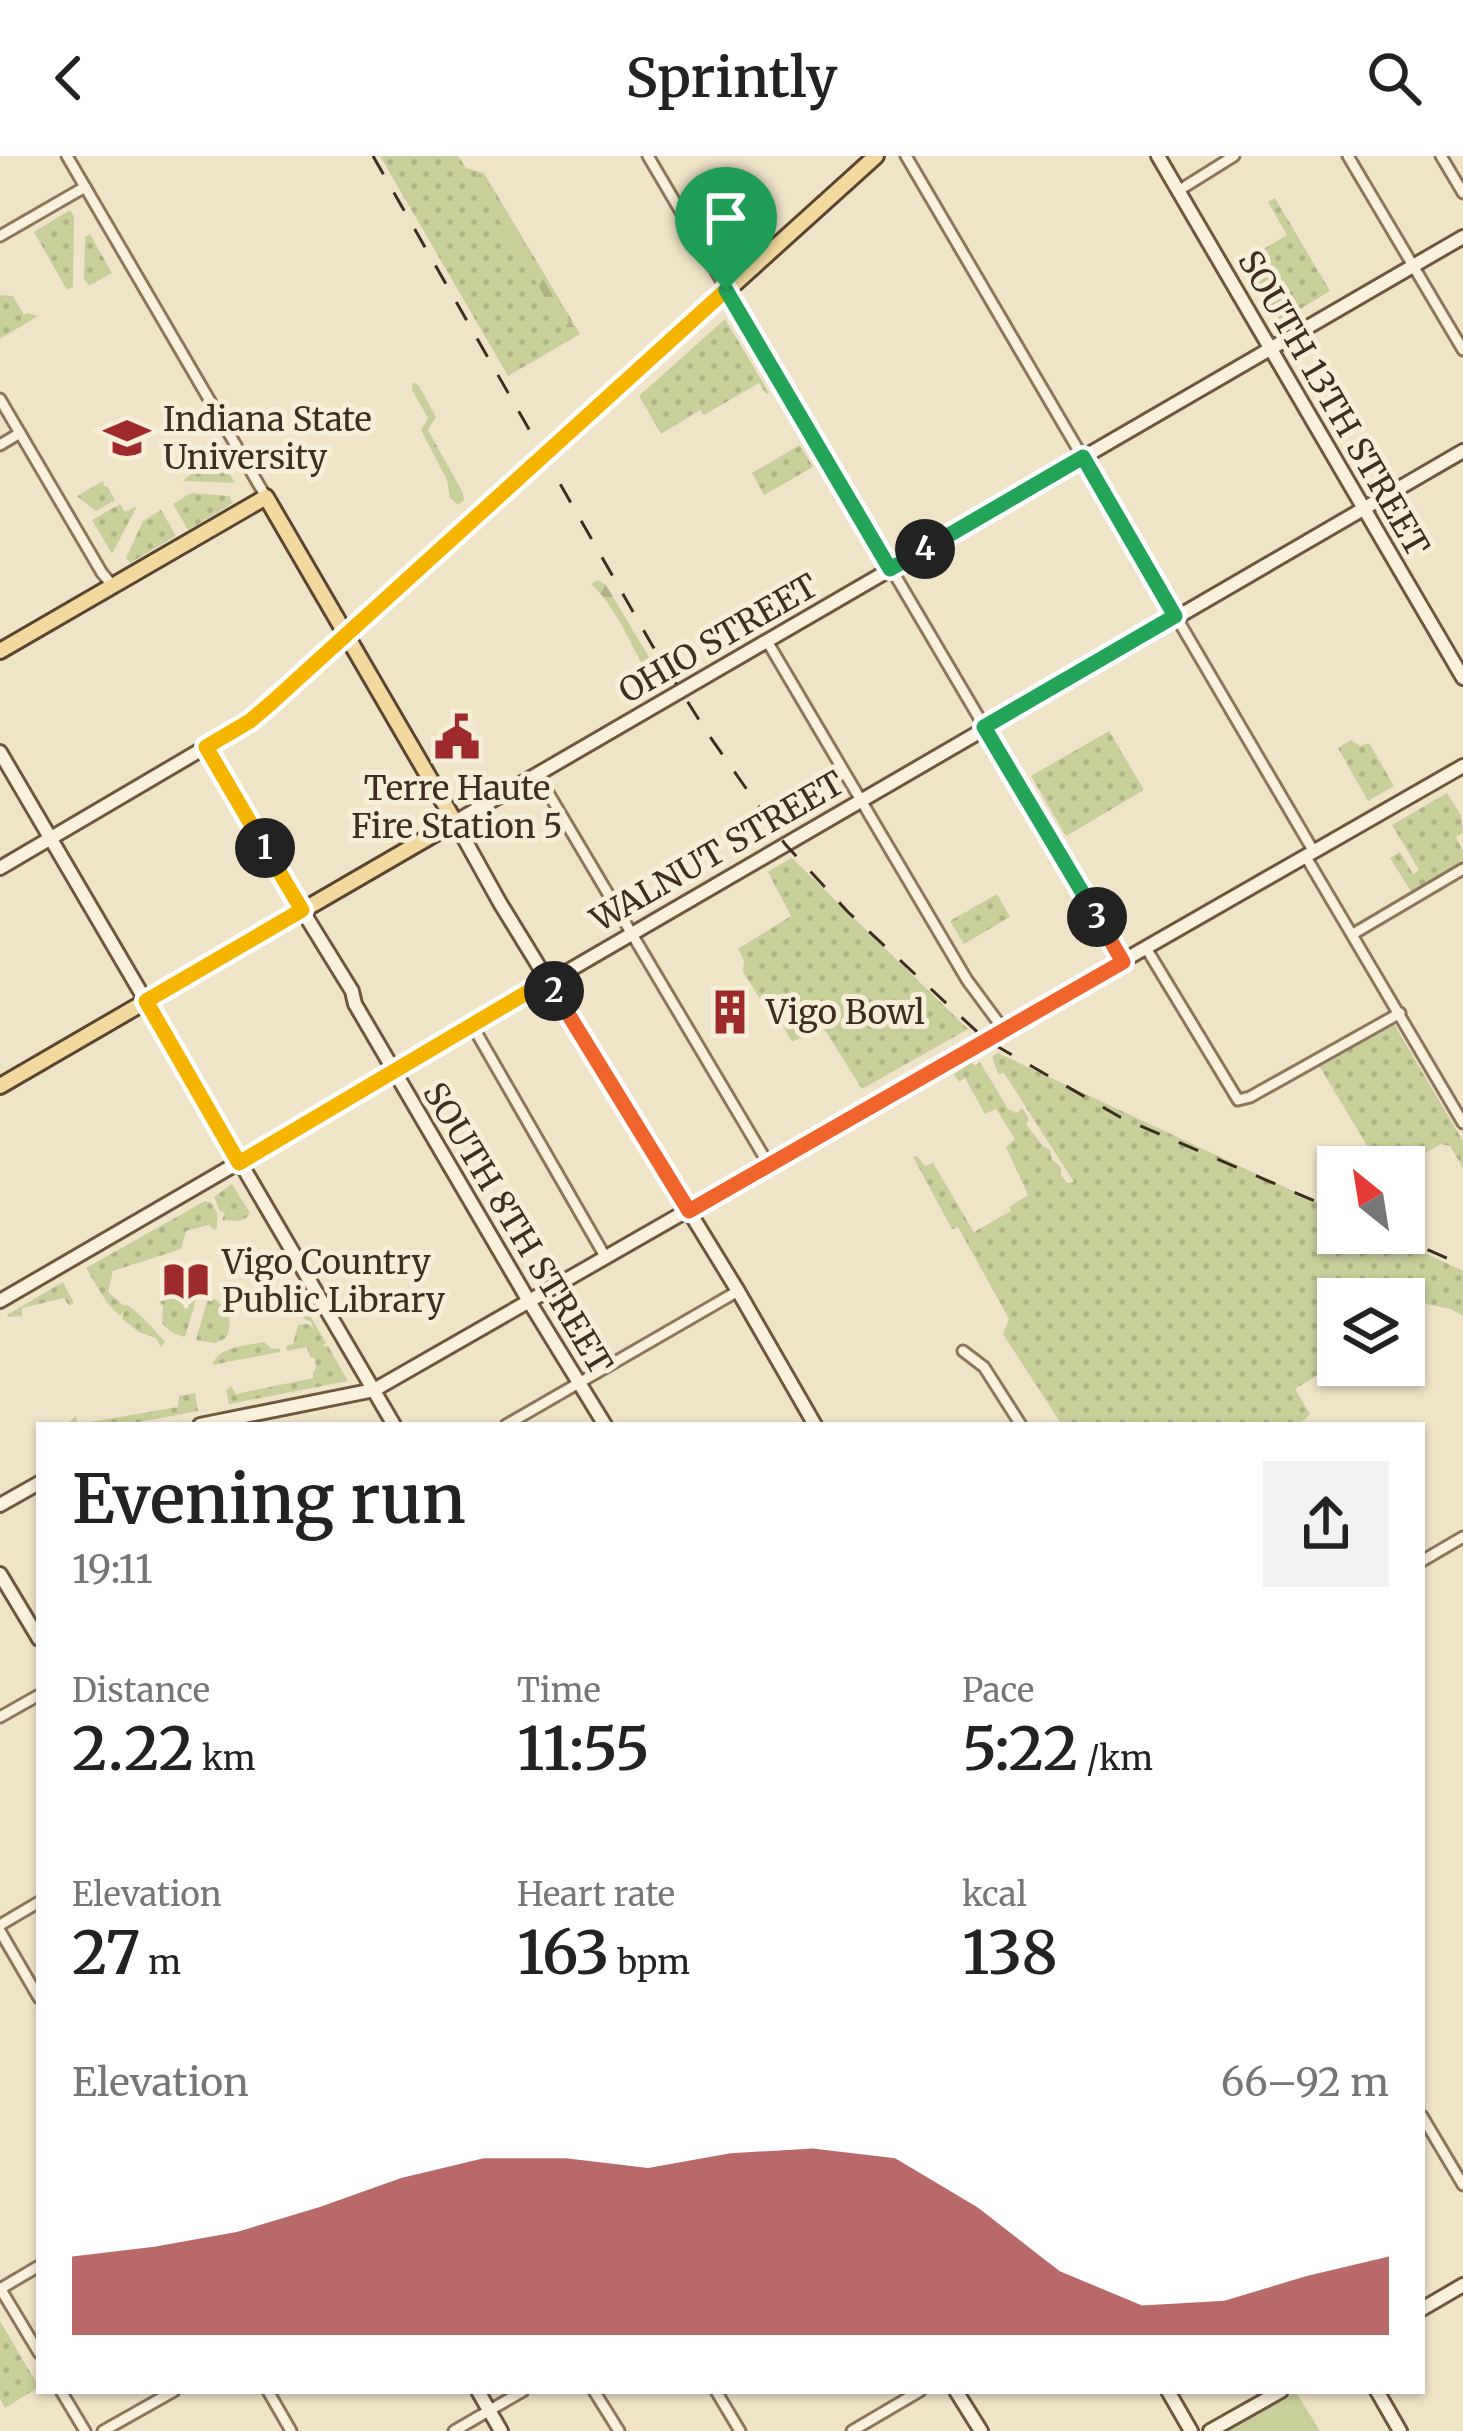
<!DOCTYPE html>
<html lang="en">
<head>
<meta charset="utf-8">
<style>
	:root { --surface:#fff; --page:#f2f2f2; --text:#222; --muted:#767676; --accent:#9e2a2b }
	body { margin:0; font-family:Merriweather,serif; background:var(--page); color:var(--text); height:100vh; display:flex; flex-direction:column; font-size:45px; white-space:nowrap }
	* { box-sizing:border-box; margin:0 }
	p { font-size:39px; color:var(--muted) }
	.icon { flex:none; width:66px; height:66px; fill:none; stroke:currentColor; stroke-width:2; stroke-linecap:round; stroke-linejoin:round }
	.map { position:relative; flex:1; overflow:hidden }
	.sheet { position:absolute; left:36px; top:1266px; width:1389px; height:972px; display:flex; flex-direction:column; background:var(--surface); border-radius:0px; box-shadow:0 3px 9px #0004 }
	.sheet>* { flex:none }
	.needle { width:78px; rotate:330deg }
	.fabs { position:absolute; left:1317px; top:990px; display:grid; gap:24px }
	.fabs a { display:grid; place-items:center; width:108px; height:108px; border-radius:0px; background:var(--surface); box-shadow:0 3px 9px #0004; font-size:60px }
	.pin { position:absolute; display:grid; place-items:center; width:102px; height:102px; color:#fff; margin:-123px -51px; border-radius:50% 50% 50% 0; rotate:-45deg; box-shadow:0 0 12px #0007 }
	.pin .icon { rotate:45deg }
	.km { position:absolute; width:60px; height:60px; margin:-30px; border-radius:50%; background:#222; color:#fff; font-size:33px; line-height:60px; text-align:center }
	.round { display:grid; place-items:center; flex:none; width:126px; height:126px; border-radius:0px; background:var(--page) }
	.overview { display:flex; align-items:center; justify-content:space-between; height:204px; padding:0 36px }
	h1 { font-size:66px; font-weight:600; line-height:90px }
	.figures { display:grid; grid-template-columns:repeat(3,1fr); gap:18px; height:204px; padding:12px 36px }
	.figures div { display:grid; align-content:center }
	.figures b { font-size:60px; font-weight:600 }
	.figures small { font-size:33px; font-weight:400 }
	.figures p { font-size:33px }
	.chart { height:336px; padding:24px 36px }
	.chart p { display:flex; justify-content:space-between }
	.chart svg { width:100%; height:216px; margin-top:12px; fill:var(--accent); opacity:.7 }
	header { display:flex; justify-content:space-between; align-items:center; height:156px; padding:0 36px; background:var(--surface); font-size:54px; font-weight:600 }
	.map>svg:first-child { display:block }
	.grass { fill:url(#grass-dots) }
	.forest { fill:url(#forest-firs) }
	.green { fill:#c9cf9b }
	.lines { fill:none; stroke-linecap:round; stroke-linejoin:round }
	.street-casing { stroke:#8d765c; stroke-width:15 }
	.secondary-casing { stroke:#6f573f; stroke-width:18 }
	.primary-casing { stroke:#5b4430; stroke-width:20 }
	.street { stroke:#faf1dc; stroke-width:9 }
	.secondary { stroke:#faf1dc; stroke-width:12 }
	.primary { stroke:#f3d9a0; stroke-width:14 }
	.rail { stroke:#3d2e20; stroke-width:3; stroke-dasharray:21 21; stroke-linecap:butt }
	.split-1-casing { stroke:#fff; stroke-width:24 }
	.split-2-casing { stroke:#fff; stroke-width:24 }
	.split-3-casing { stroke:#fff; stroke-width:24 }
	.split-4-casing { stroke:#fff; stroke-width:24 }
	.split-5-casing { stroke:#fff; stroke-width:24 }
	.split-1 { stroke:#f5b400; stroke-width:15 }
	.split-2 { stroke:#f5b400; stroke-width:15 }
	.split-3 { stroke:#f0652b; stroke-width:15 }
	.split-4 { stroke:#22a559; stroke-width:15 }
	.split-5 { stroke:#22a559; stroke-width:15 }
	.labels { text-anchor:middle; stroke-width:10; stroke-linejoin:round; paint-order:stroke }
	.street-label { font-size:33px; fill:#3d2e20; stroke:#f7eed8 }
	.poi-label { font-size:33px; fill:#3d2e20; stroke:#f7eed8; text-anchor:start }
</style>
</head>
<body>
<header><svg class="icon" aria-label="back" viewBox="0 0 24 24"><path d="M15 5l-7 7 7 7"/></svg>Sprintly<svg class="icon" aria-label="search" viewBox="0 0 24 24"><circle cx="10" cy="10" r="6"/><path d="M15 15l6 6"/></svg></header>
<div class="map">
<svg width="1463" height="2275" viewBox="0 0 1463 2275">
	<defs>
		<pattern id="grass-dots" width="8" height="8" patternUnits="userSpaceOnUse" patternTransform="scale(3)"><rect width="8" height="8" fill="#c9cf9b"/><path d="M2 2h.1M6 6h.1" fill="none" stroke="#aeb285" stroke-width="1.8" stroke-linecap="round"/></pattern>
		<pattern id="forest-firs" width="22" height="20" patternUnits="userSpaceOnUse" patternTransform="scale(3)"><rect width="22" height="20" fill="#c9cf9b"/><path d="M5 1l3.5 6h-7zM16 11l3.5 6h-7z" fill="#aeb285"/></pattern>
	</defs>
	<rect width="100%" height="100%" fill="#f0e4c8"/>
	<g class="grass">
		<polygon points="380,0 458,0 466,12 484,17 580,178 508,220"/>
		<polygon points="1275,42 1330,135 1280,165 1244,105 1287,79 1268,46"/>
		<polygon points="70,54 74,60 73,131 67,134 34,76"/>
		<polygon points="90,78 112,117 89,130 84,123 85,81"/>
		<polygon points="0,139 13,140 24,159 28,157 38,160 0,183"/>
		<polygon points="725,163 769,237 766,238 759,227 704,259 700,254 661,278 639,240"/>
		<polygon points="800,289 813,311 764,339 752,317"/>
		<polygon points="215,292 235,327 183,325 192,317 187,308"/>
		<polygon points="103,325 104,330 107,330 115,344 96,355 77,340"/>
		<polygon points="191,337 229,340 233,347 188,374 173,348"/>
		<polygon points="120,348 125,356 135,351 136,352 112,398 92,364"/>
		<polygon points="161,354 176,380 130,407 126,402 143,365"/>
		<polygon points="1109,575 1144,634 1066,680 1031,620"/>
		<polygon points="1351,584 1360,590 1369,587 1394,630 1368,645 1338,592"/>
		<polygon points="1447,637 1461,659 1463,677 1456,681 1463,695 1463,708 1412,737 1390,702 1400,696 1413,718 1419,714 1392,669"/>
		<polygon points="791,702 793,703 968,873 862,933 823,871 792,886 775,855 769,857 743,816 744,804 738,793 791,760 768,716"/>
		<polygon points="997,738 1010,761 964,788 950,765"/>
		<polygon points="1389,868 1394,868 1463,985 1463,1012 1450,990 1441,988 1405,1009 1404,1014 1404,1011 1380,1011 1318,908"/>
		<polygon points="998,897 1338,1056 1338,1077 1383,1077 1463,1115 1463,1160 1451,1153 1411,1145 1390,1132 1374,1143 1338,1143 1337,1207 1295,1233 1310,1258 1299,1269 1062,1269 1003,1178 1009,1163 958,1071 952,1073 913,1001 917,1000 925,1010 933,1007 974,1076 1011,1055 1009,1051 1028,1039 1006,991 1015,983 996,953 985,958 965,922 959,926 954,918 972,906 975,910 980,906 1008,953 1017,957 1022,952 1029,963 1026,968 1042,989 1050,994 1052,1004 1060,1010 1061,1019 1067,1027 1074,1026 1004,917 998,918 992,901"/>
		<polygon points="232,1028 250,1057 246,1062 238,1065 222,1064 225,1057 220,1055 214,1041"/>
		<path d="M205 1045 211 1047 217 1057V1072L214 1074 209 1069 186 1075 181 1093 113 1115 108 1136 124 1150 127 1149C141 1158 155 1174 165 1186L161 1191 156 1182 139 1176 122 1163 124 1154 120 1160 107 1147 86 1112Z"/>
		<polygon points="63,1126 74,1147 69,1150 64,1142 22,1152 22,1160 9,1161 7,1159"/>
		<path d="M191 1136 196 1144 185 1181C176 1179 168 1175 162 1167L163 1150 159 1145Z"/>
		<path d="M216 1143C228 1156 234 1165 226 1182L215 1187 196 1184 207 1145Z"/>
		<polygon points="305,1151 326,1187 322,1190 328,1190 348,1225 229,1248 226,1234 231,1230 236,1238 313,1222 313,1216 316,1213 315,1202 310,1201 307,1191 287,1195 286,1190 293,1188 298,1169 308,1168 313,1172 311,1166 303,1162 302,1156"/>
		<path d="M264 1186 272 1193 279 1192 280 1196 212 1209C219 1190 246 1190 264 1186Z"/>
		<polygon points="195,1237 198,1255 123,1269 71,1269 69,1266 76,1260 78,1268 178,1251 179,1240"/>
		<polygon points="0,2165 39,2231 5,2252 0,2243"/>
	</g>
	<g class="forest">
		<polygon points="479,18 482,20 576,175 574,179 568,179 492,53 474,25"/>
		<polygon points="413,226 419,230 436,261 428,274 463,337 464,344 458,349 450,342 447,324 421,274 428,262 412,234"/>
		<path d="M598 424 606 429 653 508 655 517 650 518 643 510C628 482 614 449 591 428Z"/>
	</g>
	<polygon class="green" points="1296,2236 1320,2275 1228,2275"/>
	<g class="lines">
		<g class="street-casing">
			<g id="street">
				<polyline points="67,0 266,341"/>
				<polyline points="648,0 1123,806"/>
				<polyline points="906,0 1314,696"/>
				<polyline points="1348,0 1463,194"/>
				<polyline points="1441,0 1463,37"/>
				<polyline points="1178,35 1234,0"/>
				<polyline points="0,80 85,31"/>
				<polyline points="0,243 102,417 113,430"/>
				<polyline points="0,289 20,277"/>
				<polyline points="767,485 967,824 1004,874"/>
				<polyline points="206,591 302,754"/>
				<polyline points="537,618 769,1009"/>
				<polyline points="1306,701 1463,967"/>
				<polyline points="1353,778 1463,713"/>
				<polyline points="1146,792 1238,944 1250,941 1400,857"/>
				<polyline points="472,869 606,1102"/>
				<polyline points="963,1195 984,1211 1021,1269"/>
				<polyline points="506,1269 738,1135"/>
				<polyline points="1422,1405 1463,1381"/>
				<polyline points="0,1561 39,1539"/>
				<polyline points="0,1769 39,1746"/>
				<polyline points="0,1775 39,1842"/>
				<polyline points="1422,1960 1463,2029"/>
				<polyline points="0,2132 39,2197"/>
				<polyline points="0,2133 39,2110"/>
				<polyline points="61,2235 85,2275"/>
				<polyline points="268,2235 291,2275"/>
				<polyline points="594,2235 619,2275"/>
				<polyline points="716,2235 740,2275"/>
				<polyline points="103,2275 174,2235"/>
				<polyline points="454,2275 523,2235"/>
				<polyline points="852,2275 920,2235"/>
			</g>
		</g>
		<g class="secondary-casing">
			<g id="secondary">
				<polyline points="1158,0 1463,522"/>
				<polyline points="0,596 394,1269"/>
				<polyline points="0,712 250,565 346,479"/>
				<polyline points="302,754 352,835 355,848 530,1147 605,1269"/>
				<polyline points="0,1145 1463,295"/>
				<polyline points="200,1269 374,1234 1463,610"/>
				<polyline points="815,1269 738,1135 500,747 455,666 1463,81"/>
				<polyline points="0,1349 39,1327"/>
				<polyline points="0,1418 39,1483"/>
				<polyline points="1422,2153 1463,2129"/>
				<polyline points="478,2235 501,2275"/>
				<polyline points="956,2235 981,2275"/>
				<polyline points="1168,2235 1191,2275"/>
				<polyline points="1377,2235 1400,2275"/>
				<polyline points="1210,2275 1281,2235"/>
			</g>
		</g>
		<g class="primary-casing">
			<g id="primary">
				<polyline points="346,479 876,0"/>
				<polyline points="0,495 266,341 455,666 0,930"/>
			</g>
		</g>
		<use href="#street" class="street"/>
		<use href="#secondary" class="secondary"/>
		<use href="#primary" class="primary"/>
		<g class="rail">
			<polyline points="373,0 652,489 706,575 785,688 848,756 986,884 1120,961 1338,1055"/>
			<polyline points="1389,1077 1463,1109"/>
		</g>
	</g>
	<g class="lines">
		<g class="split-1-casing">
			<polyline id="split-1" points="265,692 206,591 250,565 270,548 726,134"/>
		</g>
		<g class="split-2-casing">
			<polyline id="split-2" points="265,692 302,754 146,845 239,1007 548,824 554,835"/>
		</g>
		<g class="split-3-casing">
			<polyline id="split-3" points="554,835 689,1055 1123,806 1097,761"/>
		</g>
		<g class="split-4-casing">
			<polyline id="split-4" points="925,393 1083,301 1175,460 984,571 1097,761"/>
		</g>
		<g class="split-5-casing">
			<polyline id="split-5" points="726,134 890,413 925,393"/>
		</g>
		<use href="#split-1" class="split-1"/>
		<use href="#split-2" class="split-2"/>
		<use href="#split-3" class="split-3"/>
		<use href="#split-4" class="split-4"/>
		<use href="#split-5" class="split-5"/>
	</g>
	<defs>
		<g id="university-bare" transform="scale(3.6)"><path d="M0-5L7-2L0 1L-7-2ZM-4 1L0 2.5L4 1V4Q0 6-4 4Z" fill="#9e2a2b" stroke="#f7eed8" stroke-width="2.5" paint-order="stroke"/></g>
		<g id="civic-bare" transform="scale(3.6)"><path d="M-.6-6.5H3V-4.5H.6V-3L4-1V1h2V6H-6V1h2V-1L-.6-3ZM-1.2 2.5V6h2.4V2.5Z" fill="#9e2a2b" stroke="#f7eed8" stroke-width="2.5" paint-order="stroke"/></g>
		<g id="building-bare" transform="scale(3.6)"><path d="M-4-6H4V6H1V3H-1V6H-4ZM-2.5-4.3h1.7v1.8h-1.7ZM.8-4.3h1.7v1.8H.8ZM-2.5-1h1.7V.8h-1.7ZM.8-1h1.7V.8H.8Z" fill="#9e2a2b" stroke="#f7eed8" stroke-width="2.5" paint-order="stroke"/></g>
		<g id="library-bare" transform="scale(3.6)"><path d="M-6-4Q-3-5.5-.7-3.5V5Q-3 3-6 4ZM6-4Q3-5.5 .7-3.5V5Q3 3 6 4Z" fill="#9e2a2b" stroke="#f7eed8" stroke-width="2.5" paint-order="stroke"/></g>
	</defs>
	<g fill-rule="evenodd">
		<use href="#university-bare" x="127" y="282"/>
		<use href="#civic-bare" x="457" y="581"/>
		<use href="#building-bare" x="730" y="856"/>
		<use href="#library-bare" x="186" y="1125"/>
	</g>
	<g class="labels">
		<g class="street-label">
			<text transform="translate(1334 247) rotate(60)" y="12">SOUTH 13TH STREET</text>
			<text transform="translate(718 482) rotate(-30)" y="12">OHIO STREET</text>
			<text transform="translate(717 695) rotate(-30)" y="12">WALNUT STREET</text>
			<text transform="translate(518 1072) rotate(59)" y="12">SOUTH 8TH STREET</text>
		</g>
		<g class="poi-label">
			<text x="163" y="275">Indiana State<tspan x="163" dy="38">University</tspan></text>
			<text x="457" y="644" text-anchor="middle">Terre Haute<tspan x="457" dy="38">Fire Station 5</tspan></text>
			<text x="766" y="868">Vigo Bowl</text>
			<text x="222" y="1118">Vigo Country<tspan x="222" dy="38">Public Library</tspan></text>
		</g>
	</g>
</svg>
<div class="fabs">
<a><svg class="needle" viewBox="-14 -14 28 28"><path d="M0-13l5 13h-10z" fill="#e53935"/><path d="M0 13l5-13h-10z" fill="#767676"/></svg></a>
<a><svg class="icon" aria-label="layers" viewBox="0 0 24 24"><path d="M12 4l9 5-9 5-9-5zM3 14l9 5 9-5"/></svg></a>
</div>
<div class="pin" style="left:726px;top:134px;background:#1e9e55"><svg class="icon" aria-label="arrive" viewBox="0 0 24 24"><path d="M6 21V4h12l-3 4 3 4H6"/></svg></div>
<b class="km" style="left:265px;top:692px">1</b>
<b class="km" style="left:554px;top:835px">2</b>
<b class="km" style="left:1097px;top:761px">3</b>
<b class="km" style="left:925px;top:393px">4</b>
<section class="sheet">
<div class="overview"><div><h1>Evening run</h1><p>19:11</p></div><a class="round"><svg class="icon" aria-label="share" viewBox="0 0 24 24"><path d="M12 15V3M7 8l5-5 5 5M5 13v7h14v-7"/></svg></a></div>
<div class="figures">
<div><p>Distance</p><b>2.22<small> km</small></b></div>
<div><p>Time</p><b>11:55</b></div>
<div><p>Pace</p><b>5:22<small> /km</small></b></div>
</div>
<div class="figures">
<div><p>Elevation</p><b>27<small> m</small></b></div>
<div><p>Heart rate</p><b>163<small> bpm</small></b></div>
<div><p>kcal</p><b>138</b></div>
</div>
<div class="chart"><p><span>Elevation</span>66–92 m</p>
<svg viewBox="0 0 160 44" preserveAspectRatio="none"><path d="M0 44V28L10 26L20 23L30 18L40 12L50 8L60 8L70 10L80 7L90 6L100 8L110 18L120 31L130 38L140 37L150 32L160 28V44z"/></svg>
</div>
</section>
</div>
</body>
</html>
